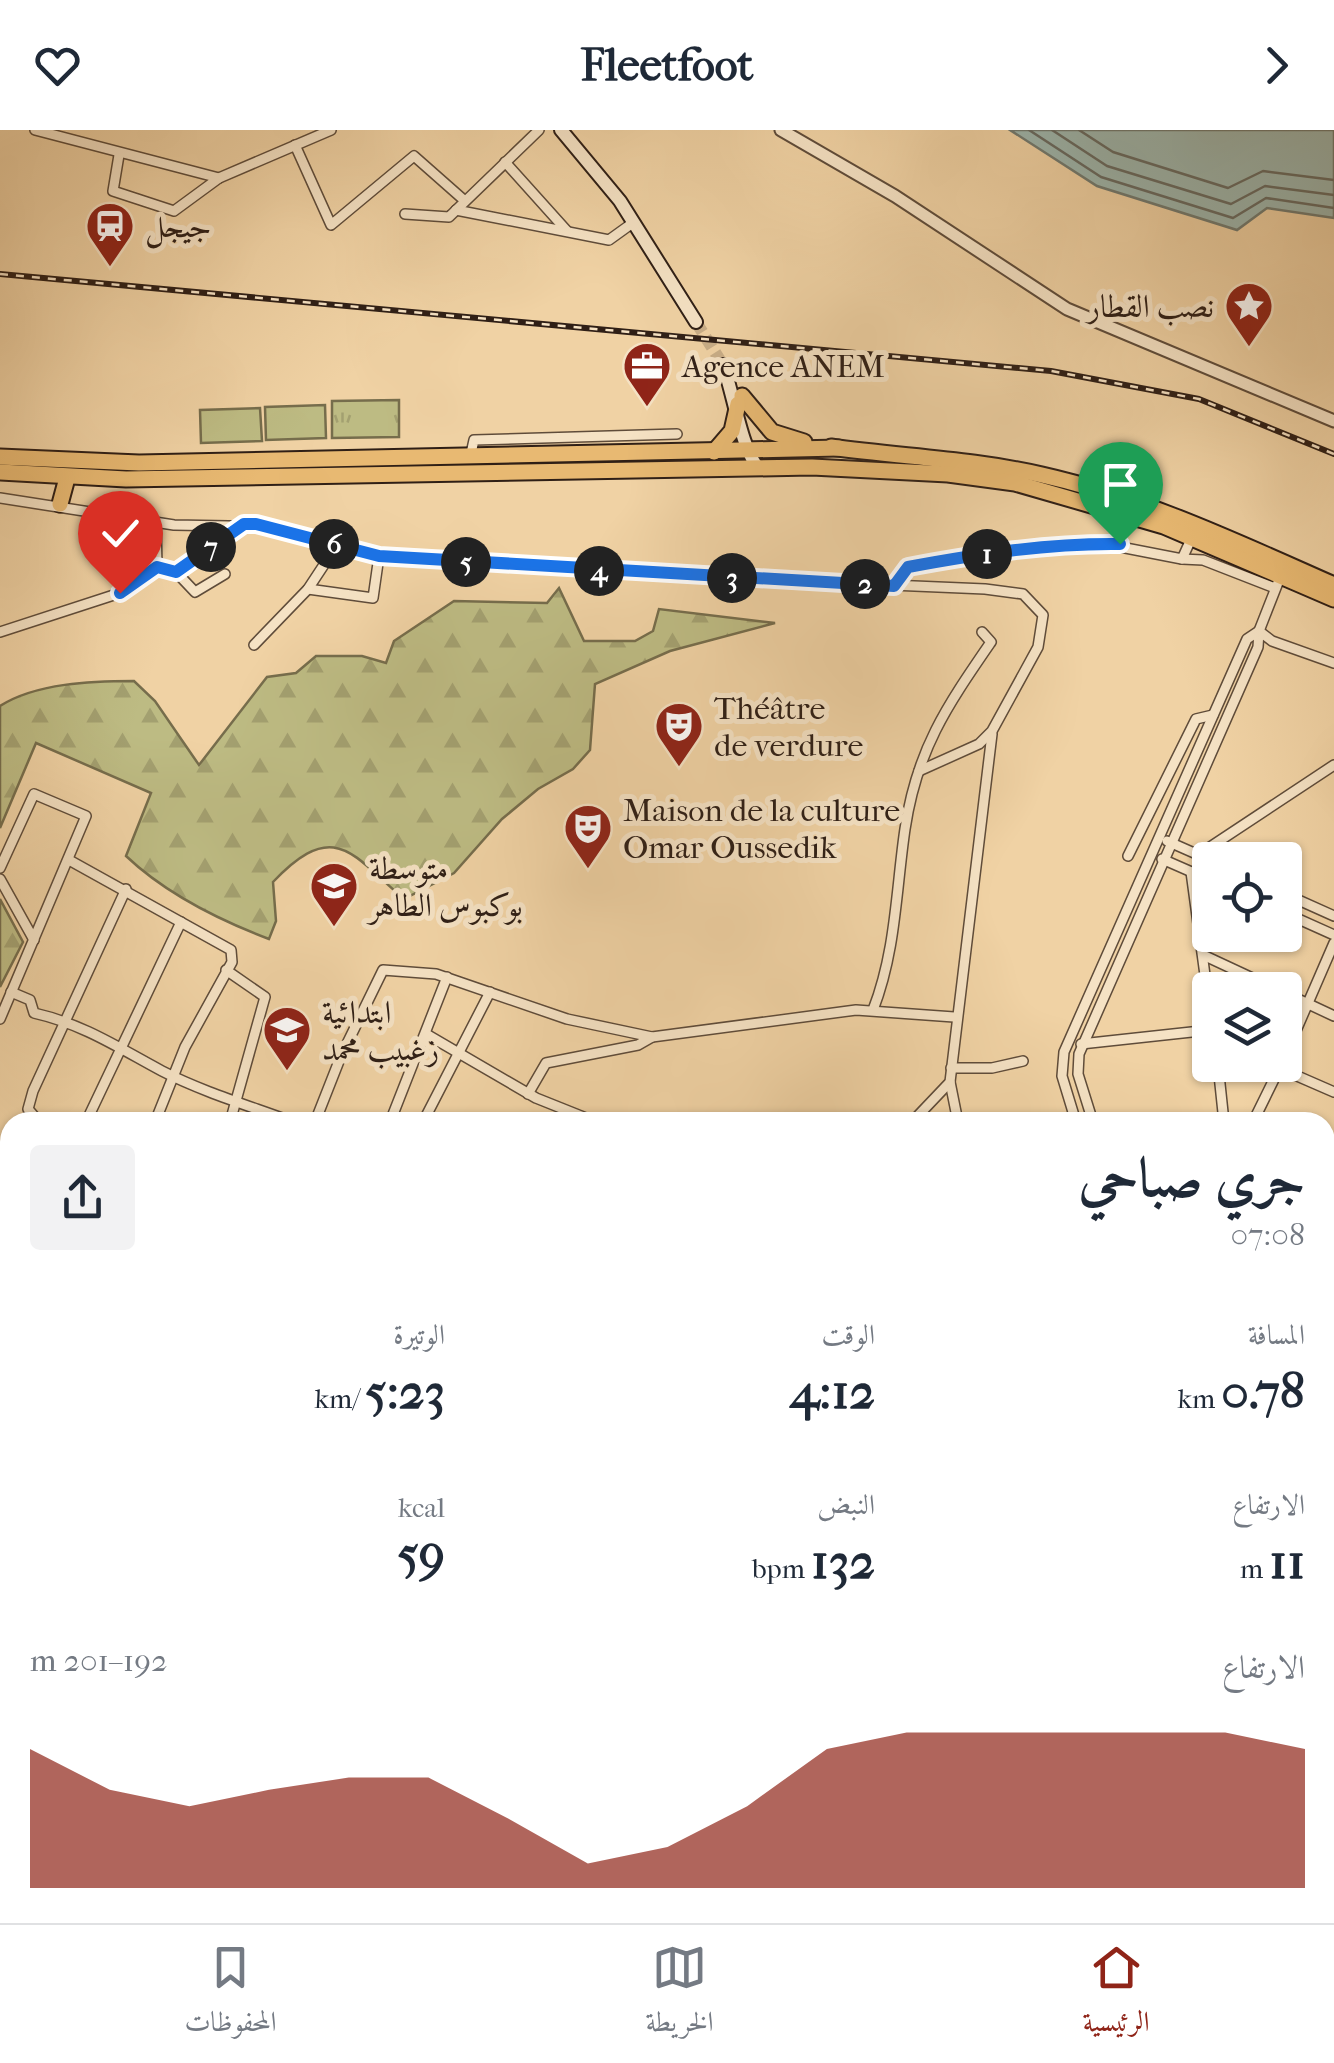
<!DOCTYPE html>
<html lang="ar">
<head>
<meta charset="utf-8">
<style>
	:root { --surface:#fff; --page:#f2f2f3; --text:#1f2937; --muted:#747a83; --line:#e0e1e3; --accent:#8f2418 }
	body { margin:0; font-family:"IM FELL French Canon",Amiri,serif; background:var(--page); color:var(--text); direction:rtl; height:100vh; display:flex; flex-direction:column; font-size:38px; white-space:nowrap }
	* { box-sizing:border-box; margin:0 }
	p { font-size:32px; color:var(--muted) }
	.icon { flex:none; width:55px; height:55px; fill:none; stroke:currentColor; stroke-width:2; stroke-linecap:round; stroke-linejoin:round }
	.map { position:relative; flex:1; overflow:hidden; direction:ltr }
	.drawer { position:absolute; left:0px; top:982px; width:1335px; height:812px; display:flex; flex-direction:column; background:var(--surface); border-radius:30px 30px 0 0; box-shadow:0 2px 8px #0004; direction:rtl }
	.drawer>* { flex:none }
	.tools { position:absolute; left:1192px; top:712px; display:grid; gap:20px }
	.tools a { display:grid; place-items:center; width:110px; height:110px; border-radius:10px; background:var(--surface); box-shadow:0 2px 8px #0004; font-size:50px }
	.pin { position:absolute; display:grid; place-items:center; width:85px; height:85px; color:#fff; margin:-102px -42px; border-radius:50% 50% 50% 0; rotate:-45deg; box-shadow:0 0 10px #0007 }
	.pin .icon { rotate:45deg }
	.km { position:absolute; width:50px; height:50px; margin:-25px; border-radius:50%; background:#222; color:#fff; font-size:28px; line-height:50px; text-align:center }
	.round { display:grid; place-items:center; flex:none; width:105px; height:105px; border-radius:10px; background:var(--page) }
	.headline { display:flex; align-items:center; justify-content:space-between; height:170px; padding:0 30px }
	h1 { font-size:55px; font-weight:700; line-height:75px }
	.stats { display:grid; grid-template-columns:repeat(3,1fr); gap:15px; height:170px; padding:10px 30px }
	.stats div { display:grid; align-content:center }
	.stats b { font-size:50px; font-weight:700 }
	.stats small { font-size:28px; font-weight:400 }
	.stats p { font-size:28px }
	.chart { height:280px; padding:20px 30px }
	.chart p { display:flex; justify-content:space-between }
	.chart svg { width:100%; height:180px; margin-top:10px; fill:var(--accent); opacity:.7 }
	header { display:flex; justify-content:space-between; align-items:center; height:130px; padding:0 30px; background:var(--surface); font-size:45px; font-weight:700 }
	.dock { display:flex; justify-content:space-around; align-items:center; height:140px; border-top:2px solid var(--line); background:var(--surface); font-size:28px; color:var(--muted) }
	.dock a { display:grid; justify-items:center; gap:5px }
	.dock .selected { color:var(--accent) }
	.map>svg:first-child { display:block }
	.grass { fill:#bdbb83; stroke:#766d4c; stroke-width:2.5 }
	.forest { fill:url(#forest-firs); stroke:#766d4c; stroke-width:2.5 }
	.park { fill:url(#park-tufts); stroke:#766d4c; stroke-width:2.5 }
	.water { fill:#9cb6ae; stroke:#707a71; stroke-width:2.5 }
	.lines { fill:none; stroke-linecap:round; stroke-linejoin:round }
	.shore { stroke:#666a62; stroke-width:2.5 }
	.secondary-tunnel { stroke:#c9ae88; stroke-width:12; stroke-dasharray:12 6; stroke-linecap:butt }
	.minor-casing { stroke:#5f4c3a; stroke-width:12 }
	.tertiary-casing { stroke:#5f4c3a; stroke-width:15 }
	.secondary-casing { stroke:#2f1f16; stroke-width:16 }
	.trunk-casing { stroke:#2f1f16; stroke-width:19 }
	.minor { stroke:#f5e2c4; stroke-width:9 }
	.tertiary { stroke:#f5e2c4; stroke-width:11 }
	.secondary { stroke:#f5e2c4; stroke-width:12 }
	.trunk { stroke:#e8b972; stroke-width:15 }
	.rail-casing { stroke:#2f1f16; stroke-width:6 }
	.rail { stroke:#f5e2c4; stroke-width:2.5; stroke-dasharray:8; stroke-linecap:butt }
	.route-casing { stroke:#fff; stroke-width:20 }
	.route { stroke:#1a73e8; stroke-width:12 }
	.labels { text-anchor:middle; stroke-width:10; stroke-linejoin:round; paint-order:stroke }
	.poi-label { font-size:32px; fill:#2f1f16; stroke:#f5e2c4; text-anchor:start }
</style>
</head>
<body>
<header><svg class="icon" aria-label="forward" viewBox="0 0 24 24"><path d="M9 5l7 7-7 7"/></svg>Fleetfoot<svg class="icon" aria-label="heart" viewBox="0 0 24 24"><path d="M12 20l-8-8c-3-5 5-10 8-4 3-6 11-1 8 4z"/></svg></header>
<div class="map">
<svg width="1334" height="1793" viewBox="0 0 1334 1793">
	<defs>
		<pattern id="forest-firs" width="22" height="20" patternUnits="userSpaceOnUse" patternTransform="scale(2.5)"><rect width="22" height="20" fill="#bdbb83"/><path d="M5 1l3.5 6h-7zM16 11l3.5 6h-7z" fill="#a3a070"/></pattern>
		<pattern id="park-tufts" width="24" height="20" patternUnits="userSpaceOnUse" patternTransform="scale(2.5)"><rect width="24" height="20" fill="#bdbb83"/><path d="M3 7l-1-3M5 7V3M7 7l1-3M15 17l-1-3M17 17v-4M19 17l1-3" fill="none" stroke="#a3a070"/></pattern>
	</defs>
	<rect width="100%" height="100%" fill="#f0d2a4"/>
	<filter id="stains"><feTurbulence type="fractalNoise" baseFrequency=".002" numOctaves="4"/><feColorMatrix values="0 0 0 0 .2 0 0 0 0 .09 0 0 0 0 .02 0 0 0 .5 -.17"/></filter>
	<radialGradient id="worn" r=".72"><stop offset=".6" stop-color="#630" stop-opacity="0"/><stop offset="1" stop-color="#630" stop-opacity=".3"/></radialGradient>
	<g class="grass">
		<polygon points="325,275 326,308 266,310 265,277"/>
		<polygon points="260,278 262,311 201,313 200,280"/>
	</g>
	<g class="forest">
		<path d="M559 458 584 511H635L653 501 659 479 775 493 670 521 595 554 590 620 573 639 538 659 502 689 454 743 404 769C352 725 335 687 273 752L276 791 269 809C219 790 165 763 126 726L151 663 36 613 0 698V576C36 553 92 551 134 551L155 571 199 635 267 547 296 543 316 526H362L386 533 394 511 454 471 547 473Z"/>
		<polygon points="0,769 23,812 0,857"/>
	</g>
	<polygon class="park" points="399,270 399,307 332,308 332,271"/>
	<polygon class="water" points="1010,0 1334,0 1334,88 1267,78 1237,100 1097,56"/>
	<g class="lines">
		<g class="shore">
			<polyline points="1029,0 1101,47 1233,88 1266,68 1334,78"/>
			<polyline points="1052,0 1107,36 1231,74 1265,56 1334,65"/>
			<polyline points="1079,0 1113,22 1228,58 1263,41 1334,50"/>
		</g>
		<polyline class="secondary-tunnel" points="696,192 723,235"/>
		<g class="minor-casing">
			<g id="minor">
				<polyline points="35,0 219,48"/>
				<polyline points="295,15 331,95 414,26 465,71"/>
				<polyline points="119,25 113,61 174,81 219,48 331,0"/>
				<polyline points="505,32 567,101"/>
				<polyline points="456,80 609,110 634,92"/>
				<polyline points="405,84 449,87 539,0"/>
				<polyline points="470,328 474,310 677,304"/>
				<polyline points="0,368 174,395 278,397 379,426 658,445 985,459 1023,464 1043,485 1038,517 992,601 979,614 919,641"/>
				<polyline points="156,392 157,437"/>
				<polyline points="1182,429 1203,430 1275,458"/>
				<polyline points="157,437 176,442 244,395"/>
				<polyline points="176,442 195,462 225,444"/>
				<polyline points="894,456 908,437 971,426 1105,414 1182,429 1192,407"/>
				<polyline points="308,459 373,468 379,426"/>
				<polyline points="1259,501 1272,511 1334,533"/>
				<polyline points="0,502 120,463 157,437"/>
				<polyline points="254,515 308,459 337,415"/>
				<polyline points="1167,711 1210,730"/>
				<polyline points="1198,725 1334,635"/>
				<polyline points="1128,726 1196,589 1213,585"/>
				<polyline points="1162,729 1210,750"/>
				<polyline points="69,730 231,820 232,832 185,917 155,992"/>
				<polyline points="0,738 34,664 86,686 0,889"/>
				<polyline points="1191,742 1210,882"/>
				<polyline points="0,749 34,810"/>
				<polyline points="1285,764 1334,786"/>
				<polyline points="1285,783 1334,805"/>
				<polyline points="1203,825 1278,860"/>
				<polyline points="226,840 265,867 230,992"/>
				<path d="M11 862 30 870 34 883C83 894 119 918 162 941 203 962 250 976 293 992"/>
				<polyline points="1285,863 1334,886"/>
				<path d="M873 880C896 821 896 760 905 699 917 619 947 576 991 512L982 502"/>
				<polyline points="426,904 536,968 596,992"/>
				<polyline points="1081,914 1210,900"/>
				<polyline points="1285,926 1334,813"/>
				<polyline points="1218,935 1224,992"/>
				<polyline points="1272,935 1334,962"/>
				<polyline points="951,938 992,938 1023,931"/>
				<polyline points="950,952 958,992"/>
				<polyline points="528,964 546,933 638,915 652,907"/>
				<polyline points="39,992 28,979 33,961 126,759"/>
				<polyline points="86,992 181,792"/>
				<polyline points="315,992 341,926 383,840 436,844 567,889 652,907 856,880 954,887"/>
				<polyline points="390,992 447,847"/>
				<polyline points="423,992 490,862"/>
				<polyline points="912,992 950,952 992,604"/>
				<polyline points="1076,992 1062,946 1064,922 1247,509 1259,501"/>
				<polyline points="1093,992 1078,944 1079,924 1258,517 1259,501 1281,445"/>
				<polyline points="1253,992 1281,935"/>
				<polyline points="0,1044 10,1051"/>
				<polyline points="0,1078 10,1082"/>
				<polyline points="1325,1125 1334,1129"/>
				<polyline points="0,1163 10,1159"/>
				<polyline points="0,1329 10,1334"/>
				<polyline points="1325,1387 1334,1390"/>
				<polyline points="1325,1462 1334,1463"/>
				<polyline points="0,1494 10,1499"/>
				<polyline points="0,1533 10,1524"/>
				<polyline points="0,1540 10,1553"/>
				<polyline points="0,1686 10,1693"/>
				<polyline points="214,1785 216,1793"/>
				<polyline points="355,1785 357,1793"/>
				<polyline points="440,1785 447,1793"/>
			</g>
		</g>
		<g class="tertiary-casing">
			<polyline id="tertiary" points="781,0 895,66 1067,179 1334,291"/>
		</g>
		<g class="secondary-casing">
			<g id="secondary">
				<polyline points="561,0 620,71 696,192"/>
				<path d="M723 235C733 261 742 323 759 338"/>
				<polyline points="0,1226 10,1231"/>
				<polyline points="0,1414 10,1416"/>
				<polyline points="288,1785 290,1793"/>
				<polyline points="742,1785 750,1793"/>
			</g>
		</g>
		<g class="trunk-casing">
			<g id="trunk">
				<polyline points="742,266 772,302 804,312"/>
				<path d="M831 317C902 327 972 329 1042 345 1144 368 1239 413 1334 455"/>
				<polyline points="714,322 732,301 738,274"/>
				<polyline points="0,327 139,333 839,318"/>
				<polyline points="0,342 126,349 812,337 948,344 1015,353 1164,396 1334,469"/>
				<polyline points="60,374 67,348"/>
			</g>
		</g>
		<use href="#minor" class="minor"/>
		<use href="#tertiary" class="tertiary"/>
		<use href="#secondary" class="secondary"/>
		<use href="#trunk" class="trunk"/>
		<g class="rail-casing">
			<polyline id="rail" points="0,144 1051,241 1199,269 1334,324"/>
		</g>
		<use href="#rail" class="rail"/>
	</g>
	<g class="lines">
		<g class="route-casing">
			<path id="route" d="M120 463 157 437 176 442 244 394H256L379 426 894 456 908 437C978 424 1049 413 1120 414"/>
		</g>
		<use href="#route" class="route"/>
	</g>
	<defs>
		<g id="station-pin" transform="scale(2.5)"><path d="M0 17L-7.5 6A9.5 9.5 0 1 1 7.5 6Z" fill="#8f2418" stroke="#f5e2c4"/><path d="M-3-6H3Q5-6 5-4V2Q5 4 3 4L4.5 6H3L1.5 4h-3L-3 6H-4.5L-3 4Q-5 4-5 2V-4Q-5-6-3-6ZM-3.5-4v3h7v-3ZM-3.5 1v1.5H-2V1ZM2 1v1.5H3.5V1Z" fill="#fff"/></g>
		<g id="sight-pin" transform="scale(2.5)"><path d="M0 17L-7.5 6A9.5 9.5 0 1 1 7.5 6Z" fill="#8f2418" stroke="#f5e2c4"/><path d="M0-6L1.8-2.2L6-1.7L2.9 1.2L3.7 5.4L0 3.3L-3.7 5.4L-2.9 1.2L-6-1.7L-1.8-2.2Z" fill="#fff"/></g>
		<g id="office-pin" transform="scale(2.5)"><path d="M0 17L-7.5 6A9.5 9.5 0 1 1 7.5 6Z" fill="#8f2418" stroke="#f5e2c4"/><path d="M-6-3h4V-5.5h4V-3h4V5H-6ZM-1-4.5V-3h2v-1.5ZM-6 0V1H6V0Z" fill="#fff"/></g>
		<g id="theatre-pin" transform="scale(2.5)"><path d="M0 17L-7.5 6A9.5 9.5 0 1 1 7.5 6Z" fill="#8f2418" stroke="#f5e2c4"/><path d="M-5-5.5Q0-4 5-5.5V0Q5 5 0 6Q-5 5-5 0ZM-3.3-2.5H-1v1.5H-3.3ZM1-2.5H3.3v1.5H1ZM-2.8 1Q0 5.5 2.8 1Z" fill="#fff"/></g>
		<g id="school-pin" transform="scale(2.5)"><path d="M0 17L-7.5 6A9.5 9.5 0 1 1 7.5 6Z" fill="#8f2418" stroke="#f5e2c4"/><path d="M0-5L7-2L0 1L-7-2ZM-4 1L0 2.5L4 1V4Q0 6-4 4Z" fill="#fff"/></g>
	</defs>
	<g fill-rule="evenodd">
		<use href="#station-pin" x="110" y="96"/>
		<use href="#sight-pin" x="1249" y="176"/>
		<use href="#office-pin" x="647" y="236"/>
		<use href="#theatre-pin" x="679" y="596"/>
		<use href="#theatre-pin" x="588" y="698"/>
		<use href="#school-pin" x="334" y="756"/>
		<use href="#school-pin" x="287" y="900"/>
	</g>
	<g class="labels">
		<g class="poi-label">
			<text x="145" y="107">جيجل</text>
			<text x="1214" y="187" text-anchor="end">نصب القطار</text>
			<text x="682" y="247">Agence ANEM</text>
			<text x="714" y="589">Théâtre<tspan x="714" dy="37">de verdure</tspan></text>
			<text x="623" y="691">Maison de la culture<tspan x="623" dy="37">Omar Oussedik</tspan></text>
			<text x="369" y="749">متوسطة<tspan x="369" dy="37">بوكبوس الطاهر</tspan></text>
			<text x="322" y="893">ابتدائية<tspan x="322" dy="37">زغبيب محمد</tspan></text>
		</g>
	</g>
	<rect width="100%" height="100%" filter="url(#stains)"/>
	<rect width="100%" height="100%" fill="url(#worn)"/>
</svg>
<div class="tools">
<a><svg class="icon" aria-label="locate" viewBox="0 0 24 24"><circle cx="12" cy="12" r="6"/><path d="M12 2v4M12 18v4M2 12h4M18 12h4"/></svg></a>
<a><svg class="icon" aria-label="layers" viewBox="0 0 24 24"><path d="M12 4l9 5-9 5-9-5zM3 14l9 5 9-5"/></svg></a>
</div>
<div class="pin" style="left:1120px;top:414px;background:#1e9e55"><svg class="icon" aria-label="arrive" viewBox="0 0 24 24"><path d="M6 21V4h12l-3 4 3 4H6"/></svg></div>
<div class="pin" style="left:120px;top:463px;background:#d93025"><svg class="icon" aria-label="check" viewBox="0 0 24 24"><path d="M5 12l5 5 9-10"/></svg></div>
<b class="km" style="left:987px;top:424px">1</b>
<b class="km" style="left:865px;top:454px">2</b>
<b class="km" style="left:732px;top:448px">3</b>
<b class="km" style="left:599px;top:441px">4</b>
<b class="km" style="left:466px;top:432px">5</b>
<b class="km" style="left:334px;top:414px">6</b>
<b class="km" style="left:211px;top:417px">7</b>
<section class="drawer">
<div class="headline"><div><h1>جري صباحي</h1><p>07:08</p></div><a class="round"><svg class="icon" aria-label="share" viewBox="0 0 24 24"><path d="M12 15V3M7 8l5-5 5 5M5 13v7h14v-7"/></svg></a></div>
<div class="stats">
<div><p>المسافة</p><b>0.78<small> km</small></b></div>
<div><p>الوقت</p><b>4:12</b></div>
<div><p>الوتيرة</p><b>5:23<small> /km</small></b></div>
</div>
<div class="stats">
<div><p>الارتفاع</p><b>11<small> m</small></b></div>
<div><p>النبض</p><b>132<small> bpm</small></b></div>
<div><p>kcal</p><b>59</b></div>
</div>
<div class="chart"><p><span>الارتفاع</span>192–201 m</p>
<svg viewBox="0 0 160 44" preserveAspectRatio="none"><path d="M0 44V10L10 20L20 24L30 20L40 17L50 17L60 27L70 38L80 34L90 24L100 10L110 6L120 6L130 6L140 6L150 6L160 10V44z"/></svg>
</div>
</section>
</div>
<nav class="dock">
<a class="selected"><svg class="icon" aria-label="home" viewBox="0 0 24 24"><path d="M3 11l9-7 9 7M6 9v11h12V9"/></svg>الرئيسية</a>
<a><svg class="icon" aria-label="map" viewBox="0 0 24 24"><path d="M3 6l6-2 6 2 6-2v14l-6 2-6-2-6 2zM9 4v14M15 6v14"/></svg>الخريطة</a>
<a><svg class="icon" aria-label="saved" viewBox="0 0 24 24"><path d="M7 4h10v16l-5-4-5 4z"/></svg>المحفوظات</a>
</nav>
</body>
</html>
